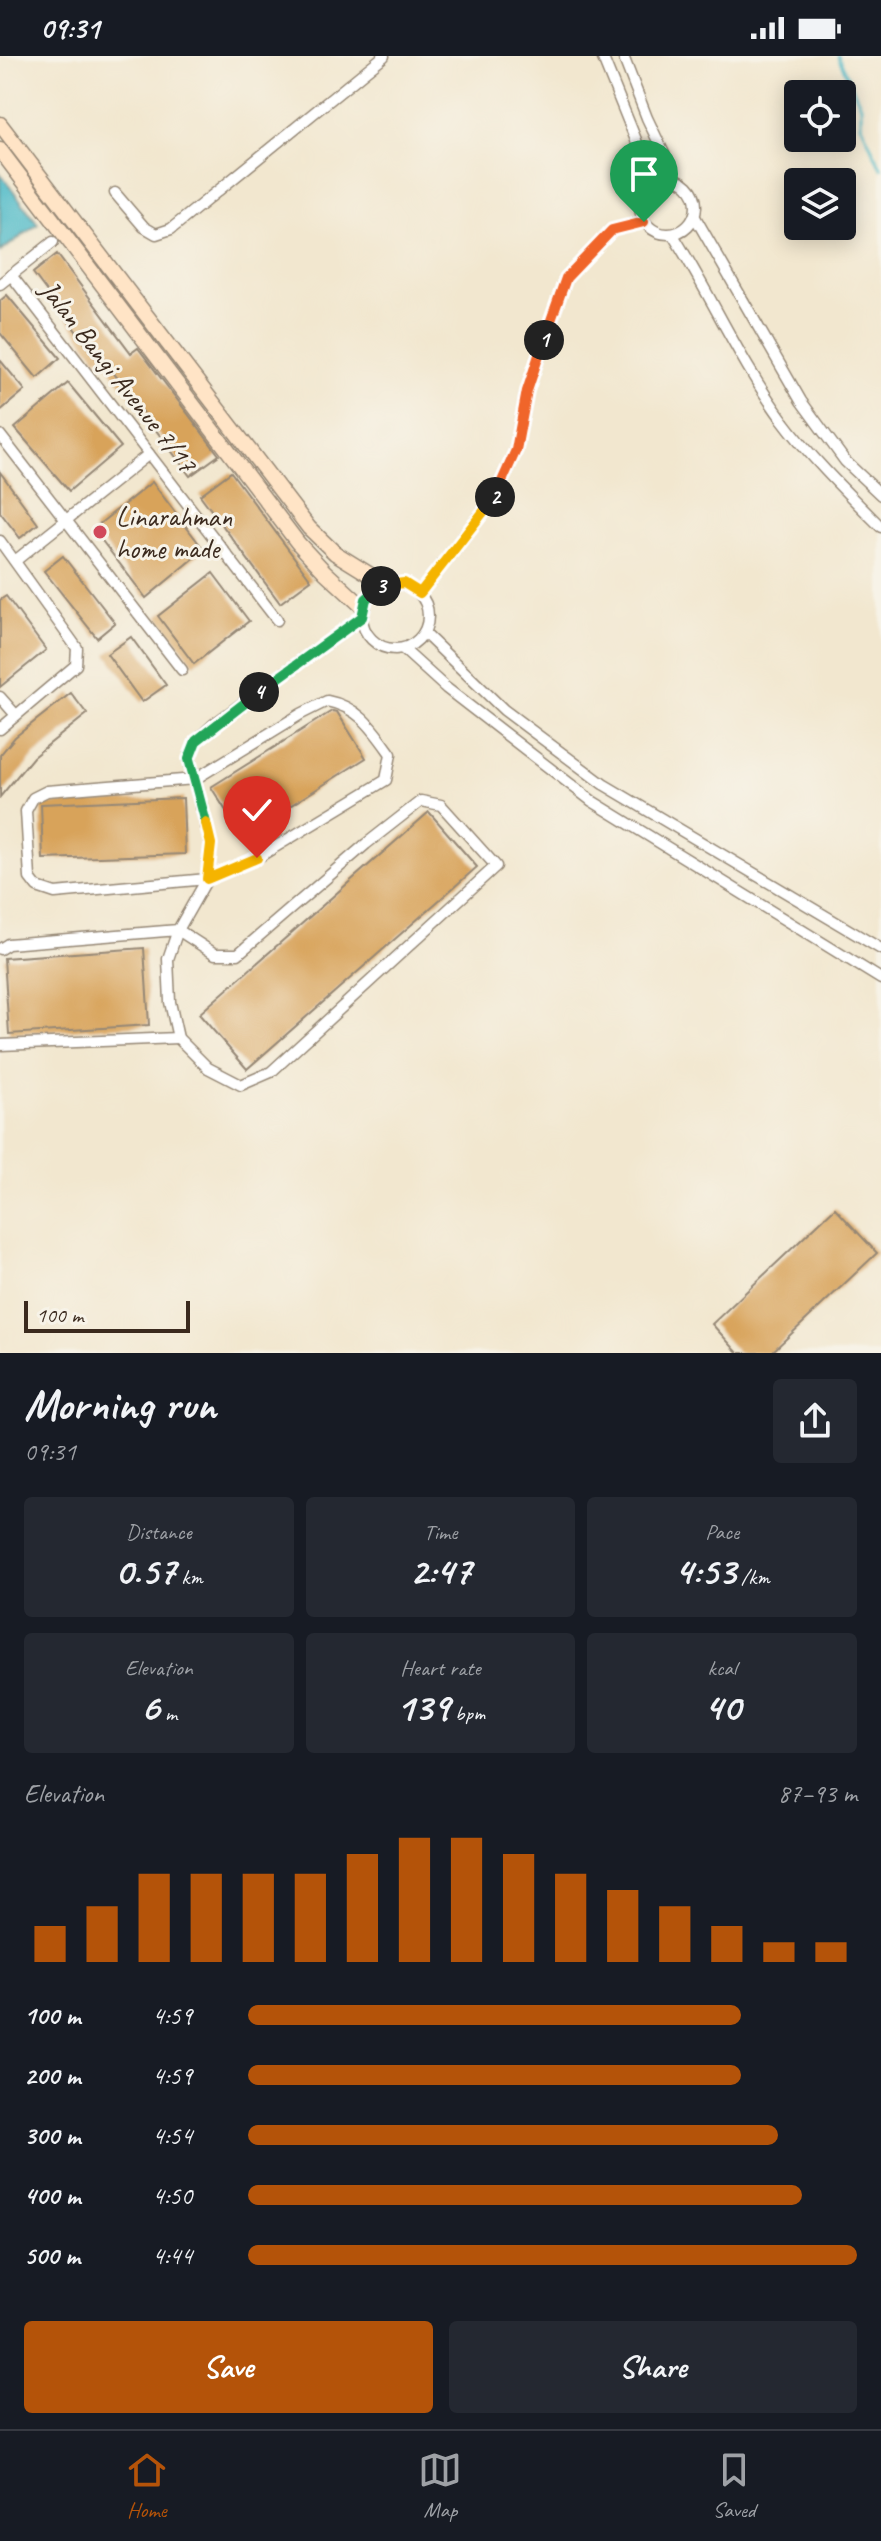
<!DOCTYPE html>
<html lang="en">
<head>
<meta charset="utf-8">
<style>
	:root { --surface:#171b24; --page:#242831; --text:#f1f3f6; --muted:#9ea1a6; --line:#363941; --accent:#b45309 }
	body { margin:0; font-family:Caveat,sans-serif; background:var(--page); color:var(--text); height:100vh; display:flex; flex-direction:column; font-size:30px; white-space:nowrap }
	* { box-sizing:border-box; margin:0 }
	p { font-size:26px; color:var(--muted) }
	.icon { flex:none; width:44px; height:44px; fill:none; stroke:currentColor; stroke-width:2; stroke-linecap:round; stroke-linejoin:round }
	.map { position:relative; height:1297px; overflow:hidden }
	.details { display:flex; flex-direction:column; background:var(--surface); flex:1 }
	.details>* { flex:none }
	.tools { position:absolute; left:784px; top:24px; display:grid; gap:16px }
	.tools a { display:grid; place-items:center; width:72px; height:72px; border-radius:8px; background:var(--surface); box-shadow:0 4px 20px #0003; font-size:40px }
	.scale { position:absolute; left:24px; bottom:20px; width:166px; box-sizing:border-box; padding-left:8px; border:4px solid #3b2a1e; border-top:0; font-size:22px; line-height:28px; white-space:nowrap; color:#3b2a1e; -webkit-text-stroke:6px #f7f3e8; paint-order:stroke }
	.pin { position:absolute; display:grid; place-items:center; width:68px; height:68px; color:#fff; margin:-82px -34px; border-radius:50% 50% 50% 0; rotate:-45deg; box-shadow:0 0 8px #0007 }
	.pin .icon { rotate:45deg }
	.km { position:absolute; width:40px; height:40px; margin:-20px; border-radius:50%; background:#222; color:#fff; font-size:22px; line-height:40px; text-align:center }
	.round { display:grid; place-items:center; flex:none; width:84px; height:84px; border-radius:8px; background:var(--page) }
	.summary { display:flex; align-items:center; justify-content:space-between; height:136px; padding:0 24px }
	h1 { font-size:44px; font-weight:700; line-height:60px }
	.figures { display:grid; grid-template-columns:repeat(3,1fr); gap:12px; height:136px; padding:8px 24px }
	.figures div { display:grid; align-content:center; border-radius:8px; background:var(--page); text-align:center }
	.figures b { font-size:40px; font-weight:700 }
	.figures small { font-size:22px; font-weight:400 }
	.figures p { font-size:22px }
	.chart { height:224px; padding:16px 24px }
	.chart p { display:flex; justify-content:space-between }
	.chart svg { width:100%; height:144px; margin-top:8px; stroke:var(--accent); stroke-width:6 }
	.cta { display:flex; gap:16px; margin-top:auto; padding:16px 24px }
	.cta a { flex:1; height:92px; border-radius:8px; background:var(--accent); color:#fff; font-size:32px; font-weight:700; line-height:92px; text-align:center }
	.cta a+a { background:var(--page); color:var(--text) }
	ul { padding:0 24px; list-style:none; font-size:26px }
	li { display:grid; grid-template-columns:128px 96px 1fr; align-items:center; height:60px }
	li i { height:20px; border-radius:10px; background:var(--accent) }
	.status { display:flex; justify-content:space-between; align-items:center; height:56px; padding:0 40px; background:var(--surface); direction:ltr }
	.status svg { height:22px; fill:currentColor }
	.dock { display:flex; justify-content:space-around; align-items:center; height:112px; border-top:2px solid var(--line); background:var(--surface); font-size:22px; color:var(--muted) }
	.dock a { display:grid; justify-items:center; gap:4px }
	.dock .selected { color:var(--accent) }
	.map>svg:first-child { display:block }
	.water { fill:#4ebac8; stroke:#447273; stroke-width:2 }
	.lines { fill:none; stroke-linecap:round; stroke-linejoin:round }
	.stream { stroke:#4ebac8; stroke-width:3 }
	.building { fill:#d8a35a }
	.street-casing { stroke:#968876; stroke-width:13 }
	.secondary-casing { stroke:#968876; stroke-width:17 }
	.street { stroke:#fff; stroke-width:10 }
	.secondary { stroke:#ffe4c6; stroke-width:14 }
	.split-1-casing { stroke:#fff; stroke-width:16 }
	.split-2-casing { stroke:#fff; stroke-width:16 }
	.split-3-casing { stroke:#fff; stroke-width:16 }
	.split-4-casing { stroke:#fff; stroke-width:16 }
	.split-5-casing { stroke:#fff; stroke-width:16 }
	.split-6-casing { stroke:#fff; stroke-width:16 }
	.split-1 { stroke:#f0652b; stroke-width:10 }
	.split-2 { stroke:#f0652b; stroke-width:10 }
	.split-3 { stroke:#f5b400; stroke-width:10 }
	.split-4 { stroke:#22a559; stroke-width:10 }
	.split-5 { stroke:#22a559; stroke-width:10 }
	.split-6 { stroke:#f5b400; stroke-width:10 }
	.poi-dot { fill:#d1495b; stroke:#f7f3e8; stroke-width:3 }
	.labels { text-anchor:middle; stroke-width:6; stroke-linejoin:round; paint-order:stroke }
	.street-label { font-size:28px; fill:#3b2a1e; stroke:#f7f3e8 }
	.poi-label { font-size:28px; fill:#3b2a1e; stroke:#f7f3e8; text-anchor:start }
</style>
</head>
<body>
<div class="status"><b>09:31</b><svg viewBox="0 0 49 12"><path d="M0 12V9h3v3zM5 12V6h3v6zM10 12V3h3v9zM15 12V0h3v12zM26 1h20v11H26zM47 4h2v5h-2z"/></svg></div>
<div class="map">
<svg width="881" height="1297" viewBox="0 0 881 1297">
	<rect width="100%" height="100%" fill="#f7f3e8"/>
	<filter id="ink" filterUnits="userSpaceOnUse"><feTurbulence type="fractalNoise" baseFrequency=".0125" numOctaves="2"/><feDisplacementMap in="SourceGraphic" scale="16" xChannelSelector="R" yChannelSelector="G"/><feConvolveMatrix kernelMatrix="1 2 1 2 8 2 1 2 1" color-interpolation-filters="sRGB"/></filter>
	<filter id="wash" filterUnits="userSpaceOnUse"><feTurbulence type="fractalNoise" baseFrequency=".006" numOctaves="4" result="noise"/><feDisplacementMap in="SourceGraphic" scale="32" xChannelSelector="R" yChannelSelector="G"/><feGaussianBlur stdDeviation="1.8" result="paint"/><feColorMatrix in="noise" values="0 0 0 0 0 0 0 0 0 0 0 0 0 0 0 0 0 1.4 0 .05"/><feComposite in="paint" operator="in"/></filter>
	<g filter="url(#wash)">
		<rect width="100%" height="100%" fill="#f2e7cf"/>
		<polygon class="water" points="0,117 38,168 0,196"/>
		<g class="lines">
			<polyline class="stream" points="838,0 861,50 861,68 881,112"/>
		</g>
		<g id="blocks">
			<g class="building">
				<polygon points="57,198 131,297 138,292 219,399 190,420 101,300 97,303 33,217"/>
				<polygon points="7,239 60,302 37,322 0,277 0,245"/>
				<polygon points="0,304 25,334 0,355"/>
				<polygon points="68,327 121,391 69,435 15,372"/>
				<polygon points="0,416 38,468 20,482 0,456"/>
				<polygon points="231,416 311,524 280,547 200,439"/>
				<polygon points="152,426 204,494 146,542 93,473"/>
				<polygon points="63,500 115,567 97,582 44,515"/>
				<polygon points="213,517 249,565 194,608 158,560"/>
				<polygon points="6,540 46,594 0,631 0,544"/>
				<polygon points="131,581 166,629 142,646 107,598"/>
				<polygon points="71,637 87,658 33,701 0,741 0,699 15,681"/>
				<polygon points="332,655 337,656 366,702 242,780 211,731"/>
				<polygon points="183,742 185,798 43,803 41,748"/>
				<polygon points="429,756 477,811 247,1013 199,958"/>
				<polygon points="144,892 149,969 9,978 4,902"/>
				<polygon points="835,1152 877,1197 771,1297 738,1297 712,1268"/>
			</g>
		</g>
	</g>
	<g filter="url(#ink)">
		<use href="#blocks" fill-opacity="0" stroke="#968876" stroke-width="2"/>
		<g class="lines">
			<g class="street-casing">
				<g id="street">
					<polyline points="602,0 636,84 649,129"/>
					<polyline points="623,0 647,62 676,123"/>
					<circle cx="668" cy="150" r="28"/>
					<polyline points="115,137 144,171 156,178 171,173 384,0"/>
					<polyline points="695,161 801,345 845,405 881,439"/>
					<path d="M673 179C711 239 740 306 782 363 811 402 847 437 881 471"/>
					<polyline points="11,219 277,564"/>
					<polyline points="0,228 53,186"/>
					<polyline points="0,379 182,614"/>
					<polyline points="0,485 77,592 76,609 0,673"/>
					<polyline points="15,505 149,398"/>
					<circle cx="395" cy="560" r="33"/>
					<polyline points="420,537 497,438 516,394 527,335 566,222 612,174 644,166"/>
					<polyline points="424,577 504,654 603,728 881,893"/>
					<polyline points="403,593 446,632 592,745 881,923"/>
					<polyline points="0,641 15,658"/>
					<path d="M327 645C359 651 373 673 391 698L386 724 257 802 207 823 55 837 37 831 30 822 26 755 33 742 47 735 195 723 301 658Z"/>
					<polyline points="0,893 8,888 178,874 215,898 238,898 366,788 421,745 441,749 496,810 271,1016 241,1029 208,1012 178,982 170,946 168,903 178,874 207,823 211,788 189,703 196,685 214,668 362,561"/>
					<polyline points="0,989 178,982"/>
				</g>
			</g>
			<g class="secondary-casing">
				<g id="secondary">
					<polyline points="0,68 309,472 335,497 385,528"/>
					<polyline points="0,94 298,487 325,516 363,551"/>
				</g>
			</g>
			<use href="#street" class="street"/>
			<use href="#secondary" class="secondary"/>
		</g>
	</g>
	<g class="lines" filter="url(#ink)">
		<g class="split-1-casing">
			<polyline id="split-1" points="544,284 566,222 612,174 644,166"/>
		</g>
		<g class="split-2-casing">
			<polyline id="split-2" points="495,441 516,394 527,335 544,284"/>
		</g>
		<g class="split-3-casing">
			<polyline id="split-3" points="381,530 404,527 420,537 495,441"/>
		</g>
		<g class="split-4-casing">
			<polyline id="split-4" points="259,636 362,561 366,543 381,530"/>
		</g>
		<g class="split-5-casing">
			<polyline id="split-5" points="206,767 189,703 196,685 259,636"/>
		</g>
		<g class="split-6-casing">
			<polyline id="split-6" points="206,767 211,788 207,823 257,802"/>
		</g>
		<use href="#split-1" class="split-1"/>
		<use href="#split-2" class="split-2"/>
		<use href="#split-3" class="split-3"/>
		<use href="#split-4" class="split-4"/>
		<use href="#split-5" class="split-5"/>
		<use href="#split-6" class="split-6"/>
	</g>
	<circle class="poi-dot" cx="100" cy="476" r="8"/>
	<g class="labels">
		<g class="street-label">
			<text transform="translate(119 320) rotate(52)" y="10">Jalan Bangi Avenue 7/17</text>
		</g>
		<g class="poi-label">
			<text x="116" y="470">Linarahman<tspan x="116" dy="32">home made</tspan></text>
		</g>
	</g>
</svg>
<div class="tools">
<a><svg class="icon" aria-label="locate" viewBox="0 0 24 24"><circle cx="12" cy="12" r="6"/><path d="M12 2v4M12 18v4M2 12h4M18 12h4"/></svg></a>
<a><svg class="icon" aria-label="layers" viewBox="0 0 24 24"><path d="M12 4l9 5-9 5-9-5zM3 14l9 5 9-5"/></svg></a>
</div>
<div class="scale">100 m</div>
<div class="pin" style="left:644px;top:166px;background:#1e9e55"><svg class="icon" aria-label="arrive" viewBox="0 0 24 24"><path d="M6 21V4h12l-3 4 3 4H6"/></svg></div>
<div class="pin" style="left:257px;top:802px;background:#d93025"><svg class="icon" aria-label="check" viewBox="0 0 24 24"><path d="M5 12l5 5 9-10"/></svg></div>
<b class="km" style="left:544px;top:284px">1</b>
<b class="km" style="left:495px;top:441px">2</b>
<b class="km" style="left:381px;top:530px">3</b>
<b class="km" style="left:259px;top:636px">4</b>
</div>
<section class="details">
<div class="summary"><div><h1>Morning run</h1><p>09:31</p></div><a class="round"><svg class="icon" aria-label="share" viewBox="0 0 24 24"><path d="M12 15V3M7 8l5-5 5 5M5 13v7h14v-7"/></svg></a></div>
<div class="figures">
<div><p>Distance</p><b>0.57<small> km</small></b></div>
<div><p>Time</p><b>2:47</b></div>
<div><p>Pace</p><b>4:53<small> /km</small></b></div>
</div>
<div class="figures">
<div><p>Elevation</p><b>6<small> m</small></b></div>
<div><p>Heart rate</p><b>139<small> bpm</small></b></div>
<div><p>kcal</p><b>40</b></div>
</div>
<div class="chart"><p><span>Elevation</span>87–93 m</p>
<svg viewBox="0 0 160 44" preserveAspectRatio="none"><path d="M5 44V33M15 44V27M25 44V17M35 44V17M45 44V17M55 44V17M65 44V11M75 44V6M85 44V6M95 44V11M105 44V17M115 44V22M125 44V27M135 44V33M145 44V38M155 44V38"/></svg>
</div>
<ul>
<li><b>100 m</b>4:59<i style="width:81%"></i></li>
<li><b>200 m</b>4:59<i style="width:81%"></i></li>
<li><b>300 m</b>4:54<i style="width:87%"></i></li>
<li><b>400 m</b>4:50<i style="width:91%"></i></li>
<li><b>500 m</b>4:44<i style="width:100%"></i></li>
</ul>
<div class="cta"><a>Save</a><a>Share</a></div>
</section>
<nav class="dock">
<a class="selected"><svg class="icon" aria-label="home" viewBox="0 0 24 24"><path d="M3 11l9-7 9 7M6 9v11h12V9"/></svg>Home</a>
<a><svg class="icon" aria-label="map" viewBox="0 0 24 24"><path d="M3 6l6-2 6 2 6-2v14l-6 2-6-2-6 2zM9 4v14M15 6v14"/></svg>Map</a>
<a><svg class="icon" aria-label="saved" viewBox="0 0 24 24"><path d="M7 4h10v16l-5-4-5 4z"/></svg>Saved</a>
</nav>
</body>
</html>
